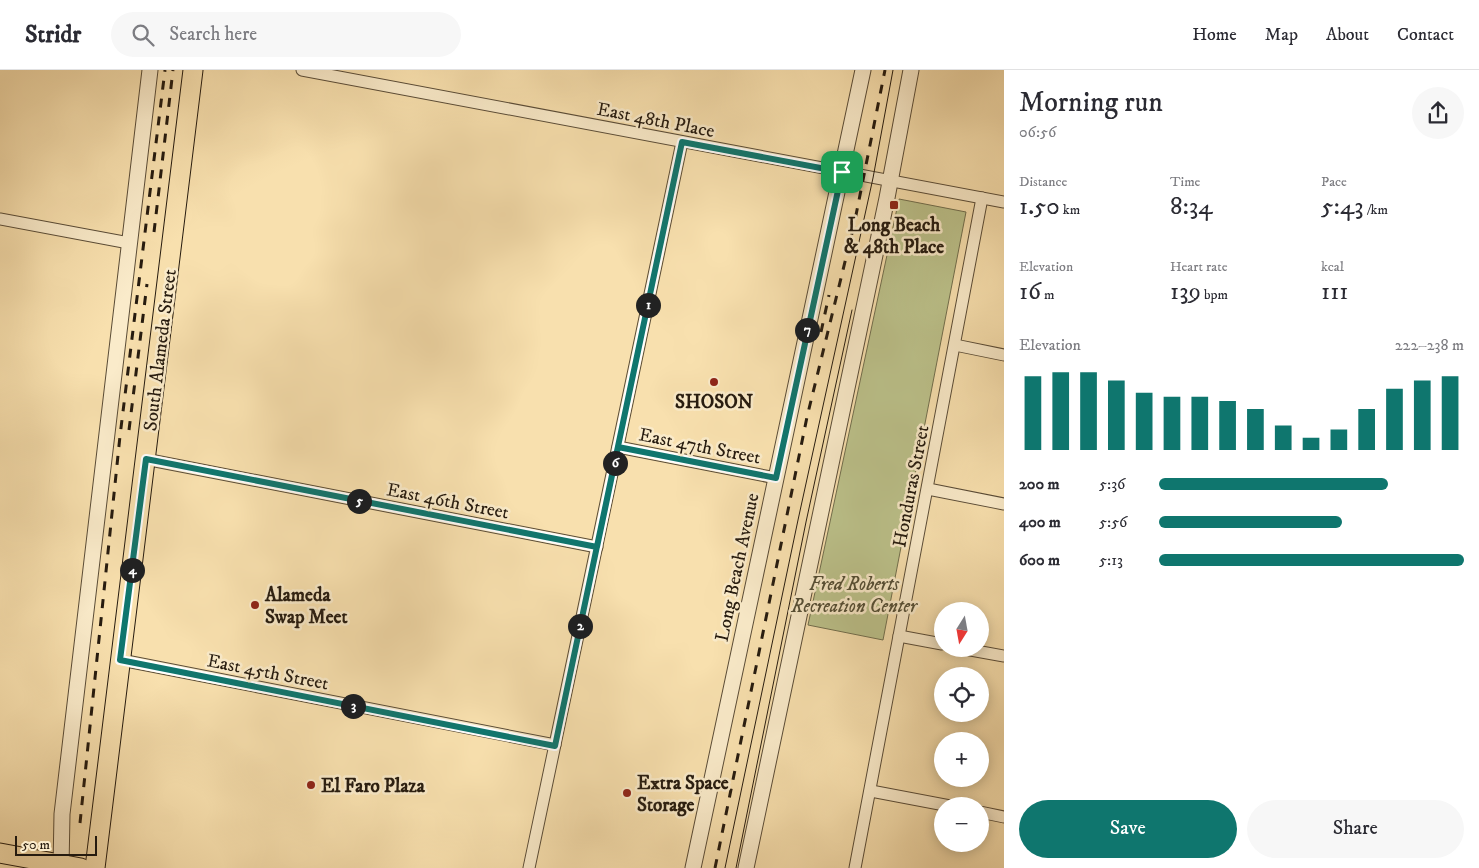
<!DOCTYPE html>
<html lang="en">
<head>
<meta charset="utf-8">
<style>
	:root { --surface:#fff; --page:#f7f7f7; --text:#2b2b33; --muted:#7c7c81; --line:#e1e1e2; --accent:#0f766e }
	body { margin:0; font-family:"IM FELL DW Pica",serif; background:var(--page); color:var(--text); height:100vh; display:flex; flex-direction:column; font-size:19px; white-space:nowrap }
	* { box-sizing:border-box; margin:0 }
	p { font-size:16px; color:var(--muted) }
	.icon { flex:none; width:28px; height:28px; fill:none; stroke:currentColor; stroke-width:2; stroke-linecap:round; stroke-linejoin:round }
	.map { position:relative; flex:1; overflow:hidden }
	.details { display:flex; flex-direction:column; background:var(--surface); width:475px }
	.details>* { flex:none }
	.needle { width:32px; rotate:191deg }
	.controls { position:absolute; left:934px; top:532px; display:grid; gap:10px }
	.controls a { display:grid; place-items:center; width:55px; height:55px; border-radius:50%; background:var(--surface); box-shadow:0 2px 12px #0003; font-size:25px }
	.scale { position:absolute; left:15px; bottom:12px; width:82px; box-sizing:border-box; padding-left:5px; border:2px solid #261b0f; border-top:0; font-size:14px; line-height:18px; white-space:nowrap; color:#261b0f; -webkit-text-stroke:4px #faebca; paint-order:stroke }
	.pin { position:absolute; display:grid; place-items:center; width:42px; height:42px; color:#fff; margin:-21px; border-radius:10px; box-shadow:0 2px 8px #0006 }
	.km { position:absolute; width:25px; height:25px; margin:-12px; border-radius:50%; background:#222; color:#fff; font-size:14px; line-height:25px; text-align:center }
	.round { display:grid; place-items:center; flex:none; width:52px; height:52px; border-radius:26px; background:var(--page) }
	.head { display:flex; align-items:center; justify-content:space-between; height:85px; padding:0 15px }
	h1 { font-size:28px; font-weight:600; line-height:38px }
	.metrics { display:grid; grid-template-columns:repeat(3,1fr); gap:8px; height:85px; padding:5px 15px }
	.metrics div { display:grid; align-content:center }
	.metrics b { font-size:25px; font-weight:600 }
	.metrics small { font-size:14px; font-weight:400 }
	.metrics p { font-size:14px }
	.chart { height:140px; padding:10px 15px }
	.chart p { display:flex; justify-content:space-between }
	.chart svg { width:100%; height:90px; margin-top:5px; stroke:var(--accent); stroke-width:6 }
	.button { display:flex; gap:10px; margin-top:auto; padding:10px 15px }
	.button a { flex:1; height:58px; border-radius:30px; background:var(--accent); color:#fff; font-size:20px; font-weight:600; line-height:58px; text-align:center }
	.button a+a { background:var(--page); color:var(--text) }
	ul { padding:0 15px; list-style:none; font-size:16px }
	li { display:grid; grid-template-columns:80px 60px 1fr; align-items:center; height:38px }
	li i { height:12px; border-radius:6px; background:var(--accent) }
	header { display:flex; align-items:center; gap:30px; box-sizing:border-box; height:70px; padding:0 25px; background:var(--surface); border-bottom:1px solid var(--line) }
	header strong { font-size:24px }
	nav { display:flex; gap:28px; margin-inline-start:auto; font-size:18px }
	.search { width:350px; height:45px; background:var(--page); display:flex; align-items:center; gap:12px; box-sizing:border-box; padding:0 18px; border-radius:28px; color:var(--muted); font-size:19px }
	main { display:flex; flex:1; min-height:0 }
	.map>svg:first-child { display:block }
	.green { fill:#bcc28b; stroke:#716e4d }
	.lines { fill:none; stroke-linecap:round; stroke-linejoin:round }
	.minor-casing { stroke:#5a4c37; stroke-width:13 }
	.tertiary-casing { stroke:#5a4c37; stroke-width:17 }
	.primary-casing { stroke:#261b0f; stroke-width:21 }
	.minor { stroke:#faebca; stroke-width:11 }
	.tertiary { stroke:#faebca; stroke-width:15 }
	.primary { stroke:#f8e0ae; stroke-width:19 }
	.tram { stroke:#261b0f; stroke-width:1 }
	.rail { stroke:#261b0f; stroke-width:3; stroke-dasharray:9 9; stroke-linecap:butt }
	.route-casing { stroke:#fff; stroke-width:10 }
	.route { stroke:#0f766e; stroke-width:6 }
	.poi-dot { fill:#8f2418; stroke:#faebca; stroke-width:2 }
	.labels { text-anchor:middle; stroke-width:5; stroke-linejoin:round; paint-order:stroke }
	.street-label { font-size:19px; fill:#261b0f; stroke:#faebca }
	.poi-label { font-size:19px; font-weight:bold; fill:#261b0f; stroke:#faebca; text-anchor:start }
	.park-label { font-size:19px; font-style:italic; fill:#534d34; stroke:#faebca }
</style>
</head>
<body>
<header>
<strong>Stridr</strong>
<div class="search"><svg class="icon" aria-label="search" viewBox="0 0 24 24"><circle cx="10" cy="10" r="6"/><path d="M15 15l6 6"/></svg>Search here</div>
<nav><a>Home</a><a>Map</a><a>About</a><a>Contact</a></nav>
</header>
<main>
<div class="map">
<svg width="1004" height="798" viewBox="0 0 1004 798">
	<rect width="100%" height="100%" fill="#f8e0ae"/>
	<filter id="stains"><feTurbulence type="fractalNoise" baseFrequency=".004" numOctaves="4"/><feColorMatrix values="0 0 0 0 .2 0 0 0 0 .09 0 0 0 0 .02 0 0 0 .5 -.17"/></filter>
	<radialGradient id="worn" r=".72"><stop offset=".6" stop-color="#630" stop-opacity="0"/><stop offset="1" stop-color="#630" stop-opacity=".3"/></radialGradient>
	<polygon class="green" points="899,129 966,142 883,570 808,555"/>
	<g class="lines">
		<g class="minor-casing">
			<g id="minor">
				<polyline points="302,0 1004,132"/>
				<polyline points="0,149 129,173"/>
				<polyline points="955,275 1004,285"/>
				<polyline points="618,377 776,408"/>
				<polyline points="145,389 597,477"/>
				<polyline points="928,419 1004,434"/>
				<polyline points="899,566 942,574"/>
				<polyline points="965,579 1004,586"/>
				<polyline points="121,590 555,675"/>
				<polyline points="871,721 950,736"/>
				<polyline points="980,742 1004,747"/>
				<polyline points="529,798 682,72"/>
				<polyline points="855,798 982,128"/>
			</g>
		</g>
		<g class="tertiary-casing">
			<g id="tertiary">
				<polyline points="61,798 62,744 150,0"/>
				<polyline points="693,798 863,0"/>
				<polyline points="746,798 887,128 911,0"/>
			</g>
		</g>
		<g class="primary-casing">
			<g id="primary">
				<polyline points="0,783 81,798"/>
				<polyline points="95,798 193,0"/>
			</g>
		</g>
		<use href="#minor" class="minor"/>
		<use href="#tertiary" class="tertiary"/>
		<use href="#primary" class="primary"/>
		<g class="tram">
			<polyline points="725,798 798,450 873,108 893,0"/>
			<polyline points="736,798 806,452 852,240"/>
		</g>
		<g class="rail">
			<polyline points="154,162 173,0"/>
			<polyline points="821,262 829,225"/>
			<polyline points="129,360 147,214"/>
			<polyline points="80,753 120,366 165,0"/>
			<polyline points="715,798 807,347 854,155 885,0"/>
		</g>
	</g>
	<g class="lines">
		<g class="route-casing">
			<polyline id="route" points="842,102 682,72 555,676 120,590 146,389 597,477 618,377 776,408 842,102"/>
		</g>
		<use href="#route" class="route"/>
	</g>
	<g class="poi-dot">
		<rect x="889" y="130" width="10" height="10" rx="2.5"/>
		<circle cx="714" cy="312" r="5"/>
		<circle cx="255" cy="535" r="5"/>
		<circle cx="311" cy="715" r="5"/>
		<circle cx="627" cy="723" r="5"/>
	</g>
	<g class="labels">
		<g class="street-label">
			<text transform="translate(656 49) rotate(11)" y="7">East 48th Place</text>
			<text transform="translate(159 280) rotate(-83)" y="7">South Alameda Street</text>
			<text transform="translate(700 375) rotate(11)" y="7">East 47th Street</text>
			<text transform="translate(910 416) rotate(-79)" y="7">Honduras Street</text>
			<text transform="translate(448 430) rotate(11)" y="7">East 46th Street</text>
			<text transform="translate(736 497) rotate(-78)" y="7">Long Beach Avenue</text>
			<text transform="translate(268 601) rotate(11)" y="7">East 45th Street</text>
		</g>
		<g class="poi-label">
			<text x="894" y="161" text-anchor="middle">Long Beach<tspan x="894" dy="22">&amp; 48th Place</tspan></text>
			<text x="714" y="338" text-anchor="middle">SHOSON</text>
			<text x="265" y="531">Alameda<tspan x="265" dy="22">Swap Meet</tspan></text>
			<text x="637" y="719">Extra Space<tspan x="637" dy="22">Storage</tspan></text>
			<text x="321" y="722">El Faro Plaza</text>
		</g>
		<g class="park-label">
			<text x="854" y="520">Fred Roberts<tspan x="854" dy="22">Recreation Center</tspan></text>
		</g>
	</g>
	<rect width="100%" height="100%" filter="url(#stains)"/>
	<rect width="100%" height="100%" fill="url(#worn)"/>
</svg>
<div class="controls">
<a><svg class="needle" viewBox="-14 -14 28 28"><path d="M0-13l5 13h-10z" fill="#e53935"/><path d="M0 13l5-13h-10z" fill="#7c7c81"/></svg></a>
<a><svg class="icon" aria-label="locate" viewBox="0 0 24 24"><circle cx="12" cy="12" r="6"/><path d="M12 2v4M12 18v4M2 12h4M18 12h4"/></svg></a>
<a>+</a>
<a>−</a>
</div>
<div class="scale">50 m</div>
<div class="pin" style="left:842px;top:102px;background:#1e9e55"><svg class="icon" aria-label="arrive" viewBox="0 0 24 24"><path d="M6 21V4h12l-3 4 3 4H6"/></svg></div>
<b class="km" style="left:648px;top:235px">1</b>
<b class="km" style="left:580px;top:556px">2</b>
<b class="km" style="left:353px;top:636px">3</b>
<b class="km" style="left:132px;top:500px">4</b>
<b class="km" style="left:359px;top:431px">5</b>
<b class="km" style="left:615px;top:393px">6</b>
<b class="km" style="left:807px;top:260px">7</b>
</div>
<section class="details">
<div class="head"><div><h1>Morning run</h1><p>06:56</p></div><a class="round"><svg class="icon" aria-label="share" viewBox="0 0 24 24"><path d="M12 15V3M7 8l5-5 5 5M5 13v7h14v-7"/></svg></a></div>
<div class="metrics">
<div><p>Distance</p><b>1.50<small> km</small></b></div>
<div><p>Time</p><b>8:34</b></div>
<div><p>Pace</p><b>5:43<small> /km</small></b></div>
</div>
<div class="metrics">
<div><p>Elevation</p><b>16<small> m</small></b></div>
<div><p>Heart rate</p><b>139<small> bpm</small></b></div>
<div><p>kcal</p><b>111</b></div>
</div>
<div class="chart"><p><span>Elevation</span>222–238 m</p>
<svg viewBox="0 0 160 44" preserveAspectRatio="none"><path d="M5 44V8M15 44V6M25 44V6M35 44V10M45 44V16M55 44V18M65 44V18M75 44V20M85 44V24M95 44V32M105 44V38M115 44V34M125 44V24M135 44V14M145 44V10M155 44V8"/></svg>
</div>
<ul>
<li><b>200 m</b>5:36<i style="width:75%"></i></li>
<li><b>400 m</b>5:56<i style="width:60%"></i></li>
<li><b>600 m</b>5:13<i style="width:100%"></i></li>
</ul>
<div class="button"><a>Save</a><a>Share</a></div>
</section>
</main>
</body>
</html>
